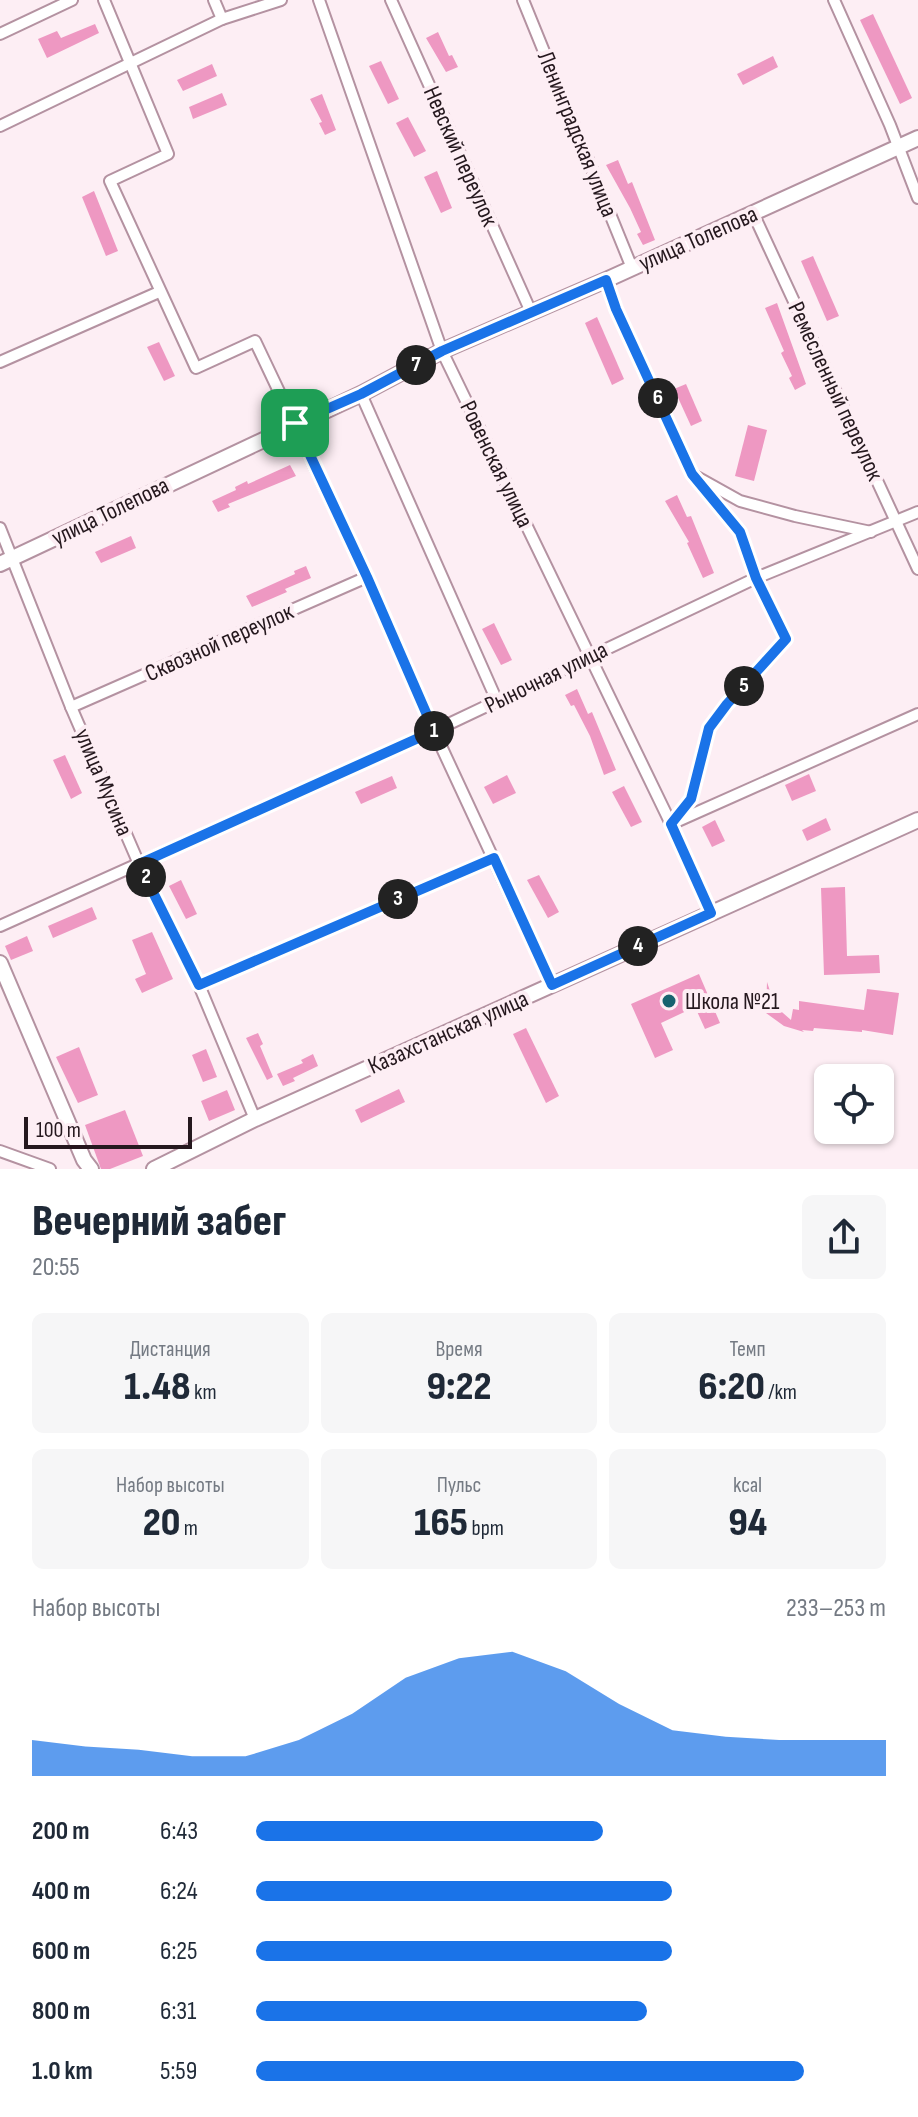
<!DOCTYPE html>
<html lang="ru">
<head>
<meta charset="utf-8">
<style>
	:root { --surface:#fff; --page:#f6f6f7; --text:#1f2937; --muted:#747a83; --accent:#1a73e8 }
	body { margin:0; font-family:"Sofia Sans Condensed",sans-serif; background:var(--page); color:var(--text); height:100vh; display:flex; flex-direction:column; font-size:30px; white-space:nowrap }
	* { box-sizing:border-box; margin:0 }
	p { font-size:26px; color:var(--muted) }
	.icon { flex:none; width:44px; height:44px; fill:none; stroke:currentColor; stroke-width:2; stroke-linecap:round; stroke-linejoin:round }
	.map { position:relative; height:1169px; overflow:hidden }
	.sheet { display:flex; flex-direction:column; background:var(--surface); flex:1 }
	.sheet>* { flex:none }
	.controls { position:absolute; left:814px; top:1064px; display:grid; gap:16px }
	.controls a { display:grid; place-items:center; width:80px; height:80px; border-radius:12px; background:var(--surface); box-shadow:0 2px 6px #0004; font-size:40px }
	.scale { position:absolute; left:24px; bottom:20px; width:168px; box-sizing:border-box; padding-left:8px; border:4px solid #25181e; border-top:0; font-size:22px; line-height:28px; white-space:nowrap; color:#25181e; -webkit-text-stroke:6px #fdeef4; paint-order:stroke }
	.pin { position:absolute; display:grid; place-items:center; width:68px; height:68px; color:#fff; margin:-34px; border-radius:16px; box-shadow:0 4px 12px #0006 }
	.km { position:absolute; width:40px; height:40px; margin:-20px; border-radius:50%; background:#222; color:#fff; font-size:22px; line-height:40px; text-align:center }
	.round { display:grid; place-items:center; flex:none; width:84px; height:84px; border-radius:12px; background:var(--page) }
	.headline { display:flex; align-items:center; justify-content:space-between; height:136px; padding:0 32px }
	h1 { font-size:44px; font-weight:800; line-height:60px }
	.metrics { display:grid; grid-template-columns:repeat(3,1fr); gap:12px; height:136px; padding:8px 32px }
	.metrics div { display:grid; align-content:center; border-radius:12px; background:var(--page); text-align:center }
	.metrics b { font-size:40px; font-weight:800 }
	.metrics small { font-size:22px; font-weight:400 }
	.metrics p { font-size:22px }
	.chart { height:224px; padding:16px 32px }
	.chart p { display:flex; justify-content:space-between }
	.chart svg { width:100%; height:144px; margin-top:8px; fill:var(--accent); opacity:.7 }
	ul { padding:0 32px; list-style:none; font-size:26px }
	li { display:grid; grid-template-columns:128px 96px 1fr; align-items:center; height:60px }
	li i { height:20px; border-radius:10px; background:var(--accent) }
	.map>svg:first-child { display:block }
	.building { fill:#ee98c2 }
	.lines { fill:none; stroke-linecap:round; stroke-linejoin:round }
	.street-casing { stroke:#b492a1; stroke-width:14 }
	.secondary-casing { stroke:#b492a1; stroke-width:18 }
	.street { stroke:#fff; stroke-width:10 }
	.secondary { stroke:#fff; stroke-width:14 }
	.route-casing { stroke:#fff; stroke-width:16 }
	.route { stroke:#1a73e8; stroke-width:10 }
	.poi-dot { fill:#17626f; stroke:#fdeef4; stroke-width:3 }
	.labels { text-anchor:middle; stroke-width:8; stroke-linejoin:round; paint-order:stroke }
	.street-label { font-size:24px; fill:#25181e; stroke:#fdeef4 }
	.poi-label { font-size:24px; fill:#25181e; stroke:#fdeef4; text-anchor:start }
</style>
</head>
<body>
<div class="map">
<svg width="918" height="1169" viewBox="0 0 918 1169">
	<rect width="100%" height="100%" fill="#fdeef4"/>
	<g class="building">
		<polygon points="873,14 912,98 900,104 860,20"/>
		<polygon points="95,24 99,33 47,58 38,39 57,31 61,38"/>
		<polygon points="438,32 449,56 452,55 458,67 446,72 426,38"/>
		<polygon points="773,56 778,67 743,85 737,74"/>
		<polygon points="381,61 399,99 388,104 369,66"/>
		<polygon points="212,64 217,76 183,91 177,80"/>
		<polygon points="222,93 227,105 193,119 189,107"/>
		<polygon points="322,94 336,130 325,135 319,123 322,122 310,99"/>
		<polygon points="408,117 426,151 414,157 396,123"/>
		<polygon points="618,160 628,184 632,182 655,240 643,245 637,234 641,232 630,208 606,165"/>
		<polygon points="437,171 452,208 441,213 424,177"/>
		<polygon points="94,191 118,251 106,256 82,197"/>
		<polygon points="813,256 839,316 827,321 801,261"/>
		<polygon points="777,303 806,384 795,390 789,378 792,376 781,353 784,351 765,308"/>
		<polygon points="597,317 624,379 612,385 585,323"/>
		<polygon points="159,342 175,376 164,381 147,347"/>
		<polygon points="686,384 702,421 691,426 674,389"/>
		<polygon points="748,425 767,430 754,481 735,476"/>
		<polygon points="290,465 296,476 228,504 230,507 218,512 212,501 236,490 235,487 247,481 248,484"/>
		<polygon points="677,495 687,517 691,516 714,573 703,578 687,543 689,542 665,501"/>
		<polygon points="131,536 136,548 101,563 95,552"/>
		<polygon points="306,566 311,578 285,589 287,592 252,607 246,596 295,574 294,571"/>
		<polygon points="494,623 512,660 501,665 482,629"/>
		<polygon points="577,689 588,714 592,712 616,770 604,775 590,736 574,705 571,706 565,695"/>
		<polygon points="65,755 82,793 71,799 53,760"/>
		<polygon points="809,774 816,791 792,801 785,785"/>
		<polygon points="507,775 516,793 493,804 484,787"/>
		<polygon points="392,776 397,788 361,804 355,792"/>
		<polygon points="624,786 642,822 631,827 612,792"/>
		<polygon points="826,818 831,830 807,841 802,830"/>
		<polygon points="715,820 725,841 712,847 702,827"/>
		<polygon points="539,875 559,912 548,918 527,880"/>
		<polygon points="181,880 197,914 186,919 169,886"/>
		<polygon points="845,887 847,956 879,955 880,973 824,975 821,888"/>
		<polygon points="92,907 97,919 53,938 48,926"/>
		<polygon points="152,932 173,979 142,993 135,979 146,974 132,940"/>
		<polygon points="27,936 33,951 11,960 5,946"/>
		<polygon points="699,974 720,1023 705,1029 695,1007 661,1023 673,1050 655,1058 631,1004"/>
		<polygon points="767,982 775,1006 791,1020 793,1009 799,1010 799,1001 864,1010 867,989 899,993 893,1035 862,1030 862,1032 814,1028 813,1031 802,1030 804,1032 784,1026 766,1013"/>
		<polygon points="526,1028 559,1096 546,1103 513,1034"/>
		<polygon points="258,1033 263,1044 260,1046 273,1077 267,1080 246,1038"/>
		<polygon points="79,1047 98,1095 78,1103 56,1057"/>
		<polygon points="206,1049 217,1077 203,1082 192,1055"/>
		<polygon points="313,1054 318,1066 293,1078 295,1081 283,1086 277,1074 303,1063 301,1060"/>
		<polygon points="399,1089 405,1102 361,1123 355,1110"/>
		<polygon points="227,1090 235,1110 209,1121 201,1101"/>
		<polygon points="125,1110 143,1156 110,1169 101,1169 85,1125"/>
	</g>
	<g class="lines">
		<g class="street-casing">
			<g id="street">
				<polyline points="104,0 168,154 110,181 196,368 255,341 367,577 434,731 552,985"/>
				<polyline points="214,0 222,19"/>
				<polyline points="319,0 442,351 671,824 711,913"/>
				<polyline points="391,0 531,312"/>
				<polyline points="523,0 632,268"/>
				<polyline points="834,0 890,125 918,198"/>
				<polyline points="0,34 72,0"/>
				<polyline points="0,126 222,19 281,0"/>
				<polyline points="753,213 918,569"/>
				<polyline points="606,280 616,309 692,474 740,532 756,578 786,639 727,704 709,728 691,799 671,824 918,714"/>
				<polyline points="0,362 159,292"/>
				<polyline points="361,394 497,701"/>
				<polyline points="697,477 740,501 795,516 871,532"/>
				<polyline points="0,528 71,707 139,864 199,985 255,1119"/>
				<polyline points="71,707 367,577"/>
				<polyline points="0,926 434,731 756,578 918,512"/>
				<polyline points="199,985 494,858"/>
				<polyline points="0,1151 50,1169"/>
			</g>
		</g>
		<g class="secondary-casing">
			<g id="secondary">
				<polyline points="0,564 361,394 442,351 606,280 918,138"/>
				<polyline points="0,963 84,1160 91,1169"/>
				<polyline points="154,1169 255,1119 918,820"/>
			</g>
		</g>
		<use href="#street" class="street"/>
		<use href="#secondary" class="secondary"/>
	</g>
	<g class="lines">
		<g class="route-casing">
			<polygon id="route" points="606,280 616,309 692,474 740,532 756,578 786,639 727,704 709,728 691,799 671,824 711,913 552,985 494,858 199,985 139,864 434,731 367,577 295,423 361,394 442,351"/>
		</g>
		<use href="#route" class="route"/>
	</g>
	<circle class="poi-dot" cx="669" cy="1001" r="8"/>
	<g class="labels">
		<g class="street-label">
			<text transform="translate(578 134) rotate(68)" y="8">Ленинградская улица</text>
			<text transform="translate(461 156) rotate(66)" y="8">Невский переулок</text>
			<text transform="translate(698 238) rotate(-24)" y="8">улица Толепова</text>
			<text transform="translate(836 391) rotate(65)" y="8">Ремесленный переулок</text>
			<text transform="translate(497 464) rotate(64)" y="8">Ровенская улица</text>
			<text transform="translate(110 511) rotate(-26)" y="8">улица Толепова</text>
			<text transform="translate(219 642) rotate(-24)" y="8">Сквозной переулок</text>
			<text transform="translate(546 677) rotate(-26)" y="8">Рыночная улица</text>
			<text transform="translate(104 782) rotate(67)" y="8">улица Мусина</text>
			<text transform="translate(448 1032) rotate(-24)" y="8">Казахстанская улица</text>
		</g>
		<g class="poi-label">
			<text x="685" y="1009">Школа №21</text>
		</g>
	</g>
</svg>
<div class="controls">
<a><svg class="icon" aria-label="locate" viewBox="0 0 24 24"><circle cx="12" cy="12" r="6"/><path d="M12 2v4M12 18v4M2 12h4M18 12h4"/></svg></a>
</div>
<div class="scale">100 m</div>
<div class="pin" style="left:295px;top:423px;background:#1e9e55"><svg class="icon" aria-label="arrive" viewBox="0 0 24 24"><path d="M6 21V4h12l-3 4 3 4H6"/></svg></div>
<b class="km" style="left:434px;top:731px">1</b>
<b class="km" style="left:146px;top:877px">2</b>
<b class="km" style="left:398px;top:899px">3</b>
<b class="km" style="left:638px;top:946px">4</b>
<b class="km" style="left:744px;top:686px">5</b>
<b class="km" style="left:658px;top:398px">6</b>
<b class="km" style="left:416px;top:365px">7</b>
</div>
<section class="sheet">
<div class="headline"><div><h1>Вечерний забег</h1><p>20:55</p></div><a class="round"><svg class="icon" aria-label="share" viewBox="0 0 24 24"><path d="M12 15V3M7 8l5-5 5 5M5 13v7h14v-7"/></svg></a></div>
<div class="metrics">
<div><p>Дистанция</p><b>1.48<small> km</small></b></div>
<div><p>Время</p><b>9:22</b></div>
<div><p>Темп</p><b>6:20<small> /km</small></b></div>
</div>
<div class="metrics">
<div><p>Набор высоты</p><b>20<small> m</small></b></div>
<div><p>Пульс</p><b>165<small> bpm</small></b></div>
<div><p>kcal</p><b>94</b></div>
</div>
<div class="chart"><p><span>Набор высоты</span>233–253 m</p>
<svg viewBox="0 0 160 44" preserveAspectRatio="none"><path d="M0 44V33L10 35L20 36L30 38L40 38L50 33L60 25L70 14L80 8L90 6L100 12L110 22L120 30L130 32L140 33L150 33L160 33V44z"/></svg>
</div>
<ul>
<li><b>200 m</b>6:43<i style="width:55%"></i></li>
<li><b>400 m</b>6:24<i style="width:66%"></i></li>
<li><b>600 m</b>6:25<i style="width:66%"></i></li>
<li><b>800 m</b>6:31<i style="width:62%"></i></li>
<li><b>1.0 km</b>5:59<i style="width:87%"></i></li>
</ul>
</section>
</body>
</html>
